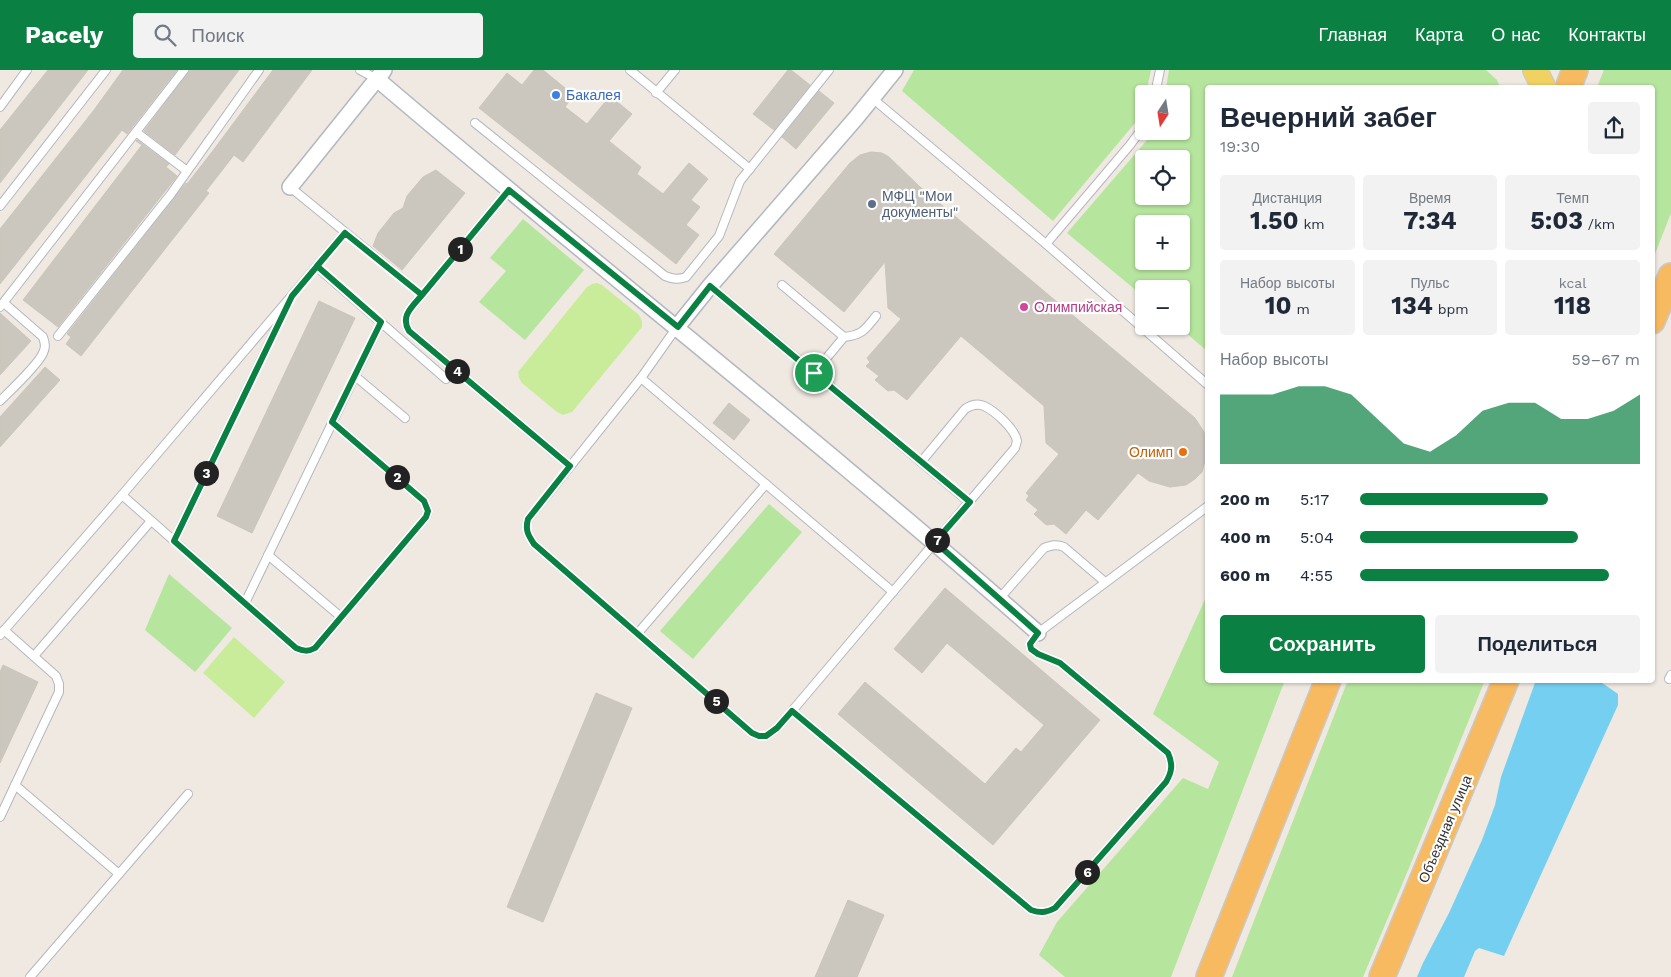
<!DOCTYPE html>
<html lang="ru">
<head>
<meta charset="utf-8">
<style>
	:root { --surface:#fff; --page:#f2f2f3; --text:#1f2937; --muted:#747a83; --accent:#0b8043 }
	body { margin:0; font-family:"Work Sans",sans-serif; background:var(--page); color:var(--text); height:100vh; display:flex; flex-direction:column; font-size:19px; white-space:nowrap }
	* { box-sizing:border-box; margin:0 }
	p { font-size:16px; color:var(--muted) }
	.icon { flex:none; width:28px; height:28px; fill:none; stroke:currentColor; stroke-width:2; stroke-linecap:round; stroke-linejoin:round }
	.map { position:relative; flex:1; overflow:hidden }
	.side { position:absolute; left:1205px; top:15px; width:450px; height:598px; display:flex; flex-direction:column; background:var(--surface); border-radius:5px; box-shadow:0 1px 4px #0004 }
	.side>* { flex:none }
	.needle { width:32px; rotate:192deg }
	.buttons { position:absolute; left:1135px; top:15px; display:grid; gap:10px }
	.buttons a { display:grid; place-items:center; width:55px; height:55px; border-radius:5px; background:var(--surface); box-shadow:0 1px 4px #0004; font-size:25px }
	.pin { position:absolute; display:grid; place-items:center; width:42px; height:42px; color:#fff; margin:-21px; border:2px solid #fff; border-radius:50%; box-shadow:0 1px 5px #0007 }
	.km { position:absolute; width:25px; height:25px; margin:-12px; border-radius:50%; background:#222; color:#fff; font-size:14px; line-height:25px; text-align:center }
	.round { display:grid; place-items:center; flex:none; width:52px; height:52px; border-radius:5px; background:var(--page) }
	.overview { display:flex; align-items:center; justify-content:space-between; height:85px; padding:0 15px }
	h1 { font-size:28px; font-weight:700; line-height:38px }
	.figures { display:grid; grid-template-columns:repeat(3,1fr); gap:8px; height:85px; padding:5px 15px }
	.figures div { display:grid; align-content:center; border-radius:5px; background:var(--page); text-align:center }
	.figures b { font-size:25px; font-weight:700 }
	.figures small { font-size:14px; font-weight:400 }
	.figures p { font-size:14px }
	.chart { height:140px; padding:10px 15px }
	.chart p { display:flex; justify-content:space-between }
	.chart svg { width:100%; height:90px; margin-top:5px; fill:var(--accent); opacity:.7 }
	.button { display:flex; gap:10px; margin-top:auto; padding:10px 15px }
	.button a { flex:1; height:58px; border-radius:5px; background:var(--accent); color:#fff; font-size:20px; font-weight:700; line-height:58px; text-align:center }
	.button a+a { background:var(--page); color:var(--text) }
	ul { padding:0 15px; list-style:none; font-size:16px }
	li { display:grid; grid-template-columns:80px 60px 1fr; align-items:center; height:38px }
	li i { height:12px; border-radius:6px; background:var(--accent) }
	header { display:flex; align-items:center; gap:30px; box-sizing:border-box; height:70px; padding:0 25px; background:var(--accent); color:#fff }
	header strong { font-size:24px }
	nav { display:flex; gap:28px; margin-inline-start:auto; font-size:18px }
	.search { width:350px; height:45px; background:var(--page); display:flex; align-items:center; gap:12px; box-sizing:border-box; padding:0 18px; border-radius:5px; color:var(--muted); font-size:19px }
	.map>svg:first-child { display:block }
	.green { fill:#b6e59e; fill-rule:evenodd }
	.pitch { fill:#c9ec9a }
	.water { fill:#75cff0 }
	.building { fill:#cbc7bf; stroke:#cbc5ba }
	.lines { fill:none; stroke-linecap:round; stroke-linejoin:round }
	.service-casing { stroke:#b4b7c1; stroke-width:10 }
	.minor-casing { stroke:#b4b7c1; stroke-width:18 }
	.primary-casing { stroke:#c9c9c9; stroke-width:26 }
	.trunk-casing { stroke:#c9c9c9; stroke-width:28 }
	.service { stroke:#fff; stroke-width:8 }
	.minor { stroke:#fff; stroke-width:15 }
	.primary { stroke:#f2d163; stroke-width:24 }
	.trunk { stroke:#f8ba60; stroke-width:25 }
	.route-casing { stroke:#fff; stroke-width:10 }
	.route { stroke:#0b8043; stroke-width:6 }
	.shop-dot { fill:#3f7fe0; stroke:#fff; stroke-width:2 }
	.service-dot { fill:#5c6f8a; stroke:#fff; stroke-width:2 }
	.hotel-dot { fill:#d1479c; stroke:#fff; stroke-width:2 }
	.food-dot { fill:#e8710a; stroke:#fff; stroke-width:2 }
	.labels { text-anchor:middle; stroke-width:4.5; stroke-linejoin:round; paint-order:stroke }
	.shop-label { font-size:14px; fill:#366cbe; stroke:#fff; text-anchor:start }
	.service-label { font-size:14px; fill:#4e5e75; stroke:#fff; text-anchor:start }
	.hotel-label { font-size:14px; fill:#b23c85; stroke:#fff; text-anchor:start }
	.food-label { font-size:14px; fill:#c56008; stroke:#fff; text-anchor:end }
	.street-label { font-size:14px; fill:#2e2e2e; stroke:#fff }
</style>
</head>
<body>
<header>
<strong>Pacely</strong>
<div class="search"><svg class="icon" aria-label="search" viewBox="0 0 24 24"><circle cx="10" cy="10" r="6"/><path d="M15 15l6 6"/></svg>Поиск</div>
<nav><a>Главная</a><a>Карта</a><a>О нас</a><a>Контакты</a></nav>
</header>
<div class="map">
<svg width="1671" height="907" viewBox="0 0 1671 907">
	<rect width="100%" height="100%" fill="#efe9e1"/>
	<g class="green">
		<polygon points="914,0 1151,0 1146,24 1144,24 1144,32 1135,53 1053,151 902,21"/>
		<path d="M1169 0H1486L1497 10 1500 17 1208 18 1207 281 1178 256H1181V219H1144V227L1067 163 1148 69 1152 61H1181V24H1165ZM1144 89H1181V126H1144ZM1144 154H1181V191H1144Z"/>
		<polygon points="1604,0 1671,0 1671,143 1653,189 1652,18 1597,17"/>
		<polygon points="523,149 584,200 525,270 479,232 506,201 490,188"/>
		<polygon points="769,434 802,462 693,589 660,561"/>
		<polygon points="169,504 232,558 195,602 145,560"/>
		<polygon points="1207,525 1208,610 1285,610 1171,907 1065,907 1039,885 1057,852 1183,708 1208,719 1219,692 1153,644"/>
		<polygon points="1348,610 1485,610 1409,798 1363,907 1232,907"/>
	</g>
	<g class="pitch">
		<polygon points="597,213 602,215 639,245 642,251 642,257 572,342 563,345 557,342 522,313 519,308 518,302 587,217 592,214"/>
		<polygon points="234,567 285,612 254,648 203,603"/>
	</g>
	<polygon class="water" points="1536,610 1598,610 1618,624 1618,635 1504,886 1479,878 1475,881 1464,907 1417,907 1423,893 1449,843 1482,770 1495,735 1501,707"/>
	<g class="building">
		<polygon points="48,0 88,0 0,113 0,60"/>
		<polygon points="123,0 177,0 127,64 122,60 0,214 0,159 94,40"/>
		<polygon points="190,0 239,0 175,85 144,61"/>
		<polygon points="273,0 312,0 243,92 234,85 206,121 209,123 81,286 66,274 71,267 67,264 186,113 187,114 212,82"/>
		<polygon points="534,0 543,0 565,18 564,19 573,26 565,37 587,54 610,26 632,44 609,71 641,97 637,104 663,124 689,93 708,109 691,130 700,137 686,155 699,165 676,194 479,38 507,3 522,15"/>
		<polygon points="788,0 791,0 810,15 774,60 753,44"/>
		<polygon points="819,21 834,33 796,79 782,67"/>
		<polygon points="137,70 169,94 166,97 177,106 58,257 23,230 142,75 136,71"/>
		<polygon points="871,82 882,83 889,87 919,116 1195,348 1204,362 1207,383 1202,402 1195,409 1186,415 1170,417 1149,411 1138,403 1098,450 1086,440 1066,464 1054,454 1047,455 1044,453 1034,444 1038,440 1026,430 1029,426 1026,423 1059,384 1046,373 1044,336 961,266 907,330 894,320 888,321 875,310 879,306 866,296 870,292 867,288 901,249 888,238 885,192 844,242 774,184 850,93 860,85"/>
		<polygon points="436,100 465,123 402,200 373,176 378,163 394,143 403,138 407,126 423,107"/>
		<polygon points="319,231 355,248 252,463 217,446"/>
		<polygon points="0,243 31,271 0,305"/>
		<polygon points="45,297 60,310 0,377 0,347"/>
		<polygon points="729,333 750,350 734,370 713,353"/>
		<polygon points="945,518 1100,650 993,775 838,644 865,612 985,714 1016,678 1021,682 1044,655 947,573 922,603 894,579"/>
		<polygon points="3,595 38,612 0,693 0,602"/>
		<polygon points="596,623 632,638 543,852 507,837"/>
		<polygon points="848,830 884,845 857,907 815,907"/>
	</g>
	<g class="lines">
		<g class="service-casing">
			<g id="service">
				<polyline points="360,0 377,9"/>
				<polyline points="630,0 750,99"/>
				<polyline points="656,23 675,0"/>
				<polyline points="1155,24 1160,0"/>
				<polyline points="872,28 1046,174 1208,315"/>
				<polyline points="0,37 27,0"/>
				<path d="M475 53 665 206C673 209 678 210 686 207L719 166 740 111 829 0"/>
				<polyline points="136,62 187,101"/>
				<polyline points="290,117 422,225 509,120"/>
				<polyline points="0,136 106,0"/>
				<polyline points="1046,174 1130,75 1144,56"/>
				<polyline points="317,197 446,309"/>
				<polyline points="782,215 844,267 814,303"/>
				<path d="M422 225C412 237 400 246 409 261L570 396"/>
				<polyline points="0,237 184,0"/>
				<path d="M677 257 641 308 528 449C525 460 528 465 534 474L752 663 759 666H766L777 658 792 641 969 432 710 216"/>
				<polyline points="58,266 171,124 259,0"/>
				<path d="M844 267C862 265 865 260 876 246"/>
				<polyline points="355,306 405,348"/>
				<polyline points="641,308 893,522"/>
				<path d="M0 331C10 321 38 295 43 283 46 277 45 273 43 267L4 233"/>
				<path d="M921 392 965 339C971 335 977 333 984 336 995 341 1015 359 1017 371L1015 378 969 432"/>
				<path d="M122 425 296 578C303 581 308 582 315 578L426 447 428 441 424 431 332 352"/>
				<polyline points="174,471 287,236"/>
				<polyline points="268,485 341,547"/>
				<path d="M999 529 1044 478C1052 475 1057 474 1064 477L1105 512"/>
				<polyline points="245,533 381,252"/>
				<polyline points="638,563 766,414"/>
				<polyline points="0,565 122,425 345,163"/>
				<polyline points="34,586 151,451"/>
				<polyline points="1669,609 1671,605"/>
				<path d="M792 641 1031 840C1040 843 1046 843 1055 838L1166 712C1172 702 1173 694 1168 683L1060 593 1038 584 1031 579 1030 574 1038 563 1208 436"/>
				<polyline points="15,715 119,804"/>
				<polyline points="0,747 59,622 59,614 56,606 4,560"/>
				<polyline points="30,907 188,724"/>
			</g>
		</g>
		<g class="minor-casing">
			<g id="minor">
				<path d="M377 9C595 195 822 372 1038 563"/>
				<polyline points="290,117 384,0"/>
				<polyline points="677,257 710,216 856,48 895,0"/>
			</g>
		</g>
		<g class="primary-casing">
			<polyline id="primary" points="1535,0 1544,18"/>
		</g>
		<g class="trunk-casing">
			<g id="trunk">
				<polyline points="1568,18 1575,0"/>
				<polyline points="1652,251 1671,206"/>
				<polyline points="1209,907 1328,610"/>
				<polyline points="1382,907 1506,610"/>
			</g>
		</g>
		<use href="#service" class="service"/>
		<use href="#minor" class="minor"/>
		<use href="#primary" class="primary"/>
		<use href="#trunk" class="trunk"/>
	</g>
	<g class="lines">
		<g class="route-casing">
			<path id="route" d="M814 303 710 216 678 257 509 120 422 225 345 163 317 196 381 252 332 352 424 431 428 441 426 447 315 578C308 582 303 581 296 578L174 471 292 226 345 163 422 225C412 237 400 246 409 261L570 396 528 449C525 460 528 465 534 474L752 663 759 666H766L777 658 792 641 1031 840C1040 843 1046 843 1055 838L1166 712C1172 702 1173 694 1168 683L1060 593 1038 584 1031 579 1030 574 1038 563 935 472 970 432 814 303"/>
		</g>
		<use href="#route" class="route"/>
	</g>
	<circle class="shop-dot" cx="556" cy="25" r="5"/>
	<circle class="service-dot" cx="872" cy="134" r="5"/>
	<circle class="hotel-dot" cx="1024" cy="237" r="5"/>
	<circle class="food-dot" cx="1183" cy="382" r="5"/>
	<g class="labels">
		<g class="shop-label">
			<text x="566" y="30">Бакалея</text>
		</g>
		<g class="service-label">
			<text x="882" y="131">МФЦ "Мои<tspan x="882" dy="16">документы"</tspan></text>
		</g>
		<g class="hotel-label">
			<text x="1034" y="242">Олимпийская</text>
		</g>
		<g class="food-label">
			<text x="1173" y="387">Олимп</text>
		</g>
		<g class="street-label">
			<text transform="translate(1445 759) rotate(-67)" y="5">Объездная улица</text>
		</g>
	</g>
</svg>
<div class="buttons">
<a><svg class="needle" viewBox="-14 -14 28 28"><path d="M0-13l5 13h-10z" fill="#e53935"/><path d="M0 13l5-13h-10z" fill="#747a83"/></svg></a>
<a><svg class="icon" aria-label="locate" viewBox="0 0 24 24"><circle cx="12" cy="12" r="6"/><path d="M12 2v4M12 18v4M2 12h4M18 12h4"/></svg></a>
<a>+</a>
<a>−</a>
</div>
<div class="pin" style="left:814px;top:303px;background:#1e9e55"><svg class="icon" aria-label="arrive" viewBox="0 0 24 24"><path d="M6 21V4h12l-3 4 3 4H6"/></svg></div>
<b class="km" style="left:460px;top:179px">1</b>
<b class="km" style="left:397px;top:407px">2</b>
<b class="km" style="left:206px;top:403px">3</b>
<b class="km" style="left:457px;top:301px">4</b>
<b class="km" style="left:716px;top:631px">5</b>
<b class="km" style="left:1087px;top:802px">6</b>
<b class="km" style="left:937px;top:470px">7</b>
<section class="side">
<div class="overview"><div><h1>Вечерний забег</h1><p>19:30</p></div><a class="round"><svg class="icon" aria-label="share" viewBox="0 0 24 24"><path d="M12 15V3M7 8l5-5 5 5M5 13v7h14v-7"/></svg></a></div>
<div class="figures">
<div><p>Дистанция</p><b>1.50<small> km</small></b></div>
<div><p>Время</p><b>7:34</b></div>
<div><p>Темп</p><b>5:03<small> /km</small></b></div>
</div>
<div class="figures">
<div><p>Набор высоты</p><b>10<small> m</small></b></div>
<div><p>Пульс</p><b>134<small> bpm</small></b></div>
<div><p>kcal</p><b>118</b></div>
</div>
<div class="chart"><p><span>Набор высоты</span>59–67 m</p>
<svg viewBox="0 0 160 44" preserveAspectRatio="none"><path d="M0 44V10L10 10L20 10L30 6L40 6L50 10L60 22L70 34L80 38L90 30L100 18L110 14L120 14L130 22L140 22L150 18L160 10V44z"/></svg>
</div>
<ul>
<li><b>200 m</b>5:17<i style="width:67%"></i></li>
<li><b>400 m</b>5:04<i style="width:78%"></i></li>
<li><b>600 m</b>4:55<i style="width:89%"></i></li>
</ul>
<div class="button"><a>Сохранить</a><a>Поделиться</a></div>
</section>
</div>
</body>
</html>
